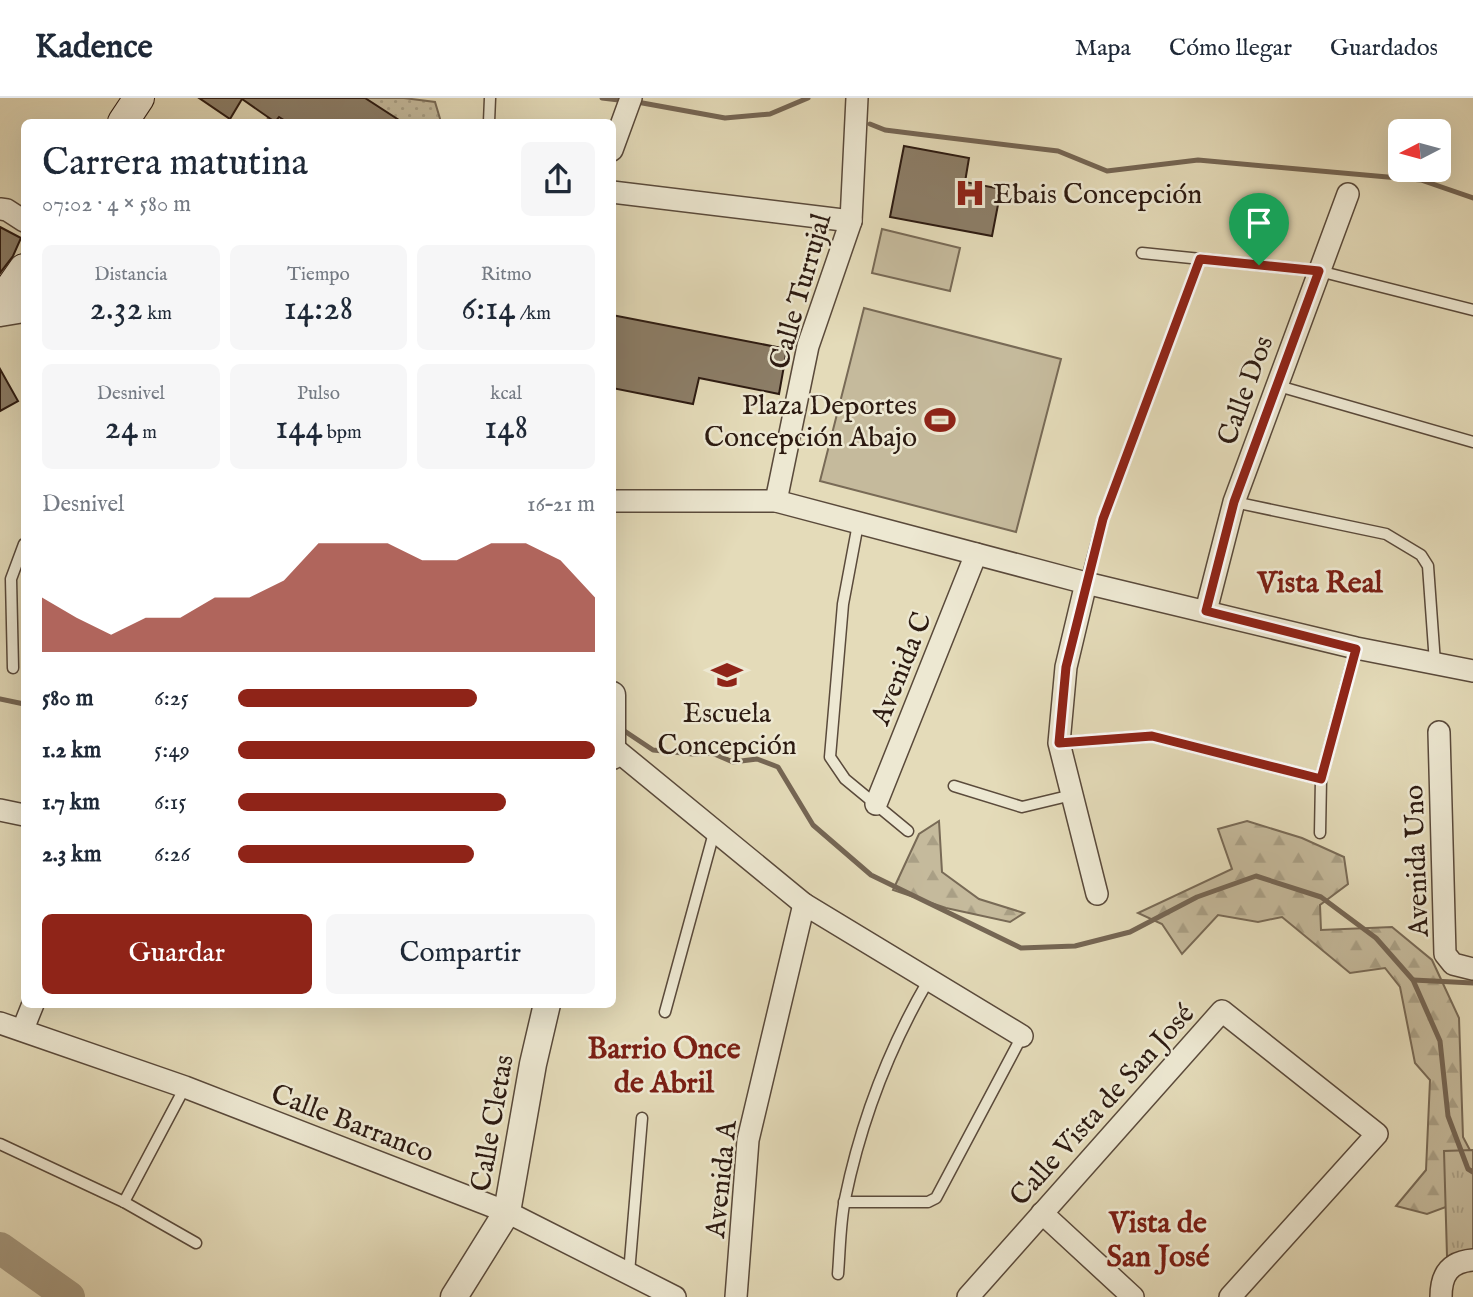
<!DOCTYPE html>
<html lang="es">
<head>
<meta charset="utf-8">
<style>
	:root { --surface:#fff; --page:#f6f6f7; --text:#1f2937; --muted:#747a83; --line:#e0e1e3; --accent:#8f2418 }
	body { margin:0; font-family:"IM FELL English",serif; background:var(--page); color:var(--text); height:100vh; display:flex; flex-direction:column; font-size:26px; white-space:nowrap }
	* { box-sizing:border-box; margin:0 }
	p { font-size:23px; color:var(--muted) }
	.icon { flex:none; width:38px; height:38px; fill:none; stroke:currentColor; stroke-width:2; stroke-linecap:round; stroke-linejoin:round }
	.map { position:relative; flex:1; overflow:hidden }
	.sheet { position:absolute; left:21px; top:21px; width:595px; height:889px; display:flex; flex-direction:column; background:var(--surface); border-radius:10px; box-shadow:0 7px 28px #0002 }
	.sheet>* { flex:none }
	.needle { width:46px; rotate:264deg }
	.tools { position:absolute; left:1388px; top:21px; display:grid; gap:14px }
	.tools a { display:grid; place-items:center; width:63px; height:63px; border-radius:10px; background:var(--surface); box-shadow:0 7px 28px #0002; font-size:35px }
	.pin { position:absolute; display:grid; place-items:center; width:60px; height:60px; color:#fff; margin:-72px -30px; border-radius:50% 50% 50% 0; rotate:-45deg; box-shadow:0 0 7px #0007 }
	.pin .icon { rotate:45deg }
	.round { display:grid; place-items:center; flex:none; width:74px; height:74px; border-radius:10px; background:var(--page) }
	.head { display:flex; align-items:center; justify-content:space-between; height:119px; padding:0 21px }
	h1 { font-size:38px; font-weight:600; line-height:52px }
	.stats { display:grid; grid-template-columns:repeat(3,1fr); gap:10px; height:119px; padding:7px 21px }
	.stats div { display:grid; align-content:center; border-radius:10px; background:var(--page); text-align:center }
	.stats b { font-size:35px; font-weight:600 }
	.stats small { font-size:19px; font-weight:400 }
	.stats p { font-size:19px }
	.chart { height:196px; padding:14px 21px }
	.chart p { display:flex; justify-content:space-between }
	.chart svg { width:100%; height:126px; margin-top:7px; fill:var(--accent); opacity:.7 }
	.button { display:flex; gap:14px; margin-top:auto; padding:14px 21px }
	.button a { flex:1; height:80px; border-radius:10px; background:var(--accent); color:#fff; font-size:28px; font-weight:600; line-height:80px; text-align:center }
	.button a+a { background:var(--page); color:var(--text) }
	ul { padding:0 21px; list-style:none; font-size:23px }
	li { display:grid; grid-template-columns:112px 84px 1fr; align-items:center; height:52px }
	li i { height:18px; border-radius:9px; background:var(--accent) }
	header { display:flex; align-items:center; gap:42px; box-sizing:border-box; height:98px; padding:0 35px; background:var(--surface); border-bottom:2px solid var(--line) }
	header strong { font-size:33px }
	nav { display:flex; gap:38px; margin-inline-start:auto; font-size:24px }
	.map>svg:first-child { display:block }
	.grass { fill:#c5ba9c; stroke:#786a56; stroke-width:2 }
	.forest { fill:url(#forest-firs); stroke:#786a56; stroke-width:2 }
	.park { fill:url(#park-tufts); stroke:#786a56; stroke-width:2 }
	.garden { fill:url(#garden-dots); stroke:#786a56; stroke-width:2 }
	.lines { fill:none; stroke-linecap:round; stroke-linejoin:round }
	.stream { stroke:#756654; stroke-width:5 }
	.river { stroke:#a59980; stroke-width:32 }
	.building { fill:#8c7e68; stroke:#2c1a11; stroke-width:2 }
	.service-casing { stroke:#5a4a3b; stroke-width:13 }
	.minor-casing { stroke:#5a4a3b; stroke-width:24 }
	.tertiary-casing { stroke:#5a4a3b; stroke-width:29 }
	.secondary-casing { stroke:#2c1a11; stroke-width:32 }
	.service { stroke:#ede8d2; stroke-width:10 }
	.minor { stroke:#ede8d2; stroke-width:21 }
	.tertiary { stroke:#ede8d2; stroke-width:26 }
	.secondary { stroke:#ede8d2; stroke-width:30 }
	.route-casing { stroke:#fff; stroke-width:14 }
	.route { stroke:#8f2418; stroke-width:9 }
	.labels { text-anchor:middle; stroke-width:5; stroke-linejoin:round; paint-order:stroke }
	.poi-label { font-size:28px; fill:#2c1a11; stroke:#ede8d2; text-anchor:start }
	.street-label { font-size:28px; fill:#2c1a11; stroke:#ede8d2 }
	.neighbourhood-label { font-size:30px; font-weight:bold; fill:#7a1f14; stroke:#ede8d2 }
</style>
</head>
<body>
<header>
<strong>Kadence</strong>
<nav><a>Mapa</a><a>Cómo llegar</a><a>Guardados</a></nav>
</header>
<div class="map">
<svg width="1473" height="1199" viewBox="0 0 1473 1199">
	<defs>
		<pattern id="forest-firs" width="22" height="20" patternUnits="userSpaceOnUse" patternTransform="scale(1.75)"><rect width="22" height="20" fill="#c5ba9c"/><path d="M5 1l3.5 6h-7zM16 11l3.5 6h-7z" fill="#a99f85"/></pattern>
		<pattern id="park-tufts" width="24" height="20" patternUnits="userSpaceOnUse" patternTransform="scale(1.75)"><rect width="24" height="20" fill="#c5ba9c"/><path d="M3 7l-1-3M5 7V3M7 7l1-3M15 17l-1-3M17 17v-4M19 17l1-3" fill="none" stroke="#a99f85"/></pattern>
		<pattern id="garden-dots" width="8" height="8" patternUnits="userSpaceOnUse" patternTransform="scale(1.75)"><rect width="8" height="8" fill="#c5ba9c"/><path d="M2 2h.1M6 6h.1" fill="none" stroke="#a99f85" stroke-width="1.8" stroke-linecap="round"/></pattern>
	</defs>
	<rect width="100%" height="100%" fill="#e4dbb9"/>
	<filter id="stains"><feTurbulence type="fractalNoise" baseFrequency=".00286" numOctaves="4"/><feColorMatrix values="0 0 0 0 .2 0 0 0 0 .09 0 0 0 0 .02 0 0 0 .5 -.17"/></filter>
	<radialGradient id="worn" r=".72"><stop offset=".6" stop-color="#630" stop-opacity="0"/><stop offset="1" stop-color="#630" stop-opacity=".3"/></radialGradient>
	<g class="grass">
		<polygon points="882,131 960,150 950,193 872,175"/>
		<polygon points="864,210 1061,261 1016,434 820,383"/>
	</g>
	<g class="forest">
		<polygon points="939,723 942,774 979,801 1024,815 1010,824 946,810 893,792 919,736"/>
		<polygon points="1247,723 1302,740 1344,759 1348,786 1320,807 1321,832 1392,829 1432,862 1459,920 1463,1039 1473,1058 1473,1099 1427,1116 1396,1108 1426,1072 1430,982 1415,965 1400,889 1385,870 1350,875 1282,819 1258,824 1218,817 1182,856 1162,826 1138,815 1232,771 1218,731"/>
	</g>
	<polygon class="park" points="1473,1052 1473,1157 1447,1158 1444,1053"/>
	<polygon class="garden" points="292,0 404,0 435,4 441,24 267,24 268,19 276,23"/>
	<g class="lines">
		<g class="stream">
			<polyline points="602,0 619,2"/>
			<polyline points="637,4 725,20 770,16 808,0"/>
			<polyline points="870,26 885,32 917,36 1058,53 1107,73 1198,62 1421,82 1473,100"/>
			<polyline points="0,601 24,606"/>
			<polyline points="620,630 653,652 693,656 712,655 733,664 757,661 778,669 813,727 871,777 1021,850 1075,848 1130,834 1197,799 1256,778 1321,799 1376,840 1413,882 1440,943 1448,1018 1468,1071 1473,1074"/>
			<polyline points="1413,882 1473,885"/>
		</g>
		<polyline class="river" points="0,1150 69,1199"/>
	</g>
	<g class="building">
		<polygon points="199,0 365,0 402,24 287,24 279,19 275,24 242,1 230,21"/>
		<polygon points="904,48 969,60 965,84 1001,91 992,138 890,119"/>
		<polygon points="0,129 21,140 13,158 0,175"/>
		<polygon points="612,217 787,251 779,296 699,280 693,306 612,290"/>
		<polygon points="0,271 18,303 0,313"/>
	</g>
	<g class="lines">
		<g class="service-casing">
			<g id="service">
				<polyline points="489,24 490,0"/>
				<polyline points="1142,155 1319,173 1473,212"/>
				<polyline points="1275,287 1473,344"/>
				<polyline points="1234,404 1386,436 1421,457 1428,468 1435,565"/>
				<polyline points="858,426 843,506 830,659 845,681 908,733"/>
				<polyline points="1086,485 1103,421 1200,161"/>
				<polyline points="13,570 11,481 24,446"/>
				<polyline points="1059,645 1152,638 1321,681"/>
				<polyline points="954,688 1022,709 1072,697"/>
				<polyline points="1320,735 1321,681 1356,550"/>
				<polyline points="665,914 715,731"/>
				<polyline points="0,1046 124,1104 196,1145"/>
				<polyline points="124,1104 185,989"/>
				<polyline points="844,1104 928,1104 936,1100 1022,938"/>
				<polyline points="629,1175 642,1020"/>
				<path d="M838 1176C840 1151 840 1125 845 1101 861 1023 888 952 928 883"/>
			</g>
		</g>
		<g class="minor-casing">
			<g id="minor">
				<polyline points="612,52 631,0"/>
				<polyline points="612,94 851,123"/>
				<polyline points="0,111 7,112 24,123"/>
				<polyline points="612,403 776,403 1086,485 1356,550 1473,573"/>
				<polyline points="776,403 808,248 851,123 857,0"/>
				<polyline points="1086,485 1066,569 1059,645 1097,796"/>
				<polyline points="1206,513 1234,404 1348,96"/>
				<polyline points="1439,634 1445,856 1453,866 1473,871"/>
				<polyline points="615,651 804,806 1022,938"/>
				<polyline points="876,706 976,456"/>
				<polyline points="0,712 24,717"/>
				<polyline points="0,925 185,989 507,1114 675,1199"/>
				<polyline points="23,931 33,906"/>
				<polyline points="1042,1115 1133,1199"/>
				<polyline points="736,1199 748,1042 804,806"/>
				<polyline points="968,1199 1222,913 1377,1036 1230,1199"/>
				<path d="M1441 1199C1441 1177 1449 1164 1473 1162"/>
			</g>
		</g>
		<g class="tertiary-casing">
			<g id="tertiary">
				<polyline points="0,215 24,211"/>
				<polyline points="612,597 612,658"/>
				<polyline points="454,1199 507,1114 533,966 547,906"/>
			</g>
		</g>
		<g class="secondary-casing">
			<g id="secondary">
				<polyline points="123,24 139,0"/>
				<polyline points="0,205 24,171"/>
			</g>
		</g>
		<use href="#service" class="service"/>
		<use href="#minor" class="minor"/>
		<use href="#tertiary" class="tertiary"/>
		<use href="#secondary" class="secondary"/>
	</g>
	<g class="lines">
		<g class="route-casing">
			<polygon id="route" points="1200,161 1319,173 1234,404 1206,513 1356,551 1321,681 1152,638 1059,645 1066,569 1103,421"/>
		</g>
		<use href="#route" class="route"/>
	</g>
	<defs>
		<g id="hospital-bare" transform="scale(2.415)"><path d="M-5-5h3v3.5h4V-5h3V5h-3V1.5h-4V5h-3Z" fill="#8f2418" stroke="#ede8d2" stroke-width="2.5" paint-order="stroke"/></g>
		<g id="stadium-bare" transform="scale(2.415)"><path d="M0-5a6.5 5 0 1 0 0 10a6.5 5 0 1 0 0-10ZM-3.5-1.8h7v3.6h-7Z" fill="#8f2418" stroke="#ede8d2" stroke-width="2.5" paint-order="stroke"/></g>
		<g id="school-bare" transform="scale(2.415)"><path d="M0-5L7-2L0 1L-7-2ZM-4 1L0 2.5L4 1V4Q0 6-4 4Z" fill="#8f2418" stroke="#ede8d2" stroke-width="2.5" paint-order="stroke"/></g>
	</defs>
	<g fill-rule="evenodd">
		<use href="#hospital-bare" x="970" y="95"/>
		<use href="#stadium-bare" x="940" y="322"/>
		<use href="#school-bare" x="727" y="577"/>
	</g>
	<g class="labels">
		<g class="poi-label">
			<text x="993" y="105">Ebais Concepción</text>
			<text x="917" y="316" text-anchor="end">Plaza Deportes<tspan x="917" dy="32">Concepción Abajo</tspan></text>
			<text x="727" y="624" text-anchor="middle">Escuela<tspan x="727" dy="32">Concepción</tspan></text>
		</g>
		<g class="street-label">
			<text transform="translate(799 193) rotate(-74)" y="10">Calle Turrujal</text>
			<text transform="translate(1244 292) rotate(-70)" y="10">Calle Dos</text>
			<text transform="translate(900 570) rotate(-68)" y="10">Avenida C</text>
			<text transform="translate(1415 763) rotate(-92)" y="10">Avenida Uno</text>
			<text transform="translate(1101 1006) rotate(-48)" y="10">Calle Vista de San José</text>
			<text transform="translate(353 1024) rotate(21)" y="10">Calle Barranco</text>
			<text transform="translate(491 1025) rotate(-80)" y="10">Calle Cletas</text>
			<text transform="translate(720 1081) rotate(-84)" y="10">Avenida A</text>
		</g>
		<g class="neighbourhood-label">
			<text x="1320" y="494">Vista Real</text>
			<text x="664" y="960">Barrio Once<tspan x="664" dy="34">de Abril</tspan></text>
			<text x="1158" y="1134">Vista de<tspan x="1158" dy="34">San José</tspan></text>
		</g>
	</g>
	<rect width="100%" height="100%" filter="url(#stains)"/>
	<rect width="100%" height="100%" fill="url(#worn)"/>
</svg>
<div class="tools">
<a><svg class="needle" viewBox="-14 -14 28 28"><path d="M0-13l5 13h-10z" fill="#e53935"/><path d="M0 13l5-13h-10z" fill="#747a83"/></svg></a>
</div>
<div class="pin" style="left:1259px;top:167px;background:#1e9e55"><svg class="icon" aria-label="arrive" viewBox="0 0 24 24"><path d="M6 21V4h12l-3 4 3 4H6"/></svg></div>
<section class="sheet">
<div class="head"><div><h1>Carrera matutina</h1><p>07:02 · 4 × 580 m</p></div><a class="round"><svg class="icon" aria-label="share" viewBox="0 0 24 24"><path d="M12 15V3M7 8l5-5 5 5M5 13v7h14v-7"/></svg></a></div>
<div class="stats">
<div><p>Distancia</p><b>2.32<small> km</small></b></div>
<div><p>Tiempo</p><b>14:28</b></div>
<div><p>Ritmo</p><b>6:14<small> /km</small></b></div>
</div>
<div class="stats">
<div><p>Desnivel</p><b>24<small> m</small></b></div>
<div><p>Pulso</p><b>144<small> bpm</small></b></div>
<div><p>kcal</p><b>148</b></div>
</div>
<div class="chart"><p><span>Desnivel</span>16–21 m</p>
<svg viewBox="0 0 160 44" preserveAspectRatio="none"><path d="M0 44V25L10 32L20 38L30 32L40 32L50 25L60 25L70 19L80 6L90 6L100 6L110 12L120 12L130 6L140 6L150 12L160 25V44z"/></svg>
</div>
<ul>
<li><b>580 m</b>6:25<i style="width:67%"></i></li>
<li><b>1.2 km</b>5:49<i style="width:100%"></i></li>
<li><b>1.7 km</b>6:15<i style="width:75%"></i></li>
<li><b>2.3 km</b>6:26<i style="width:66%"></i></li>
</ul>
<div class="button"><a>Guardar</a><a>Compartir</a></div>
</section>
</div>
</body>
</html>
